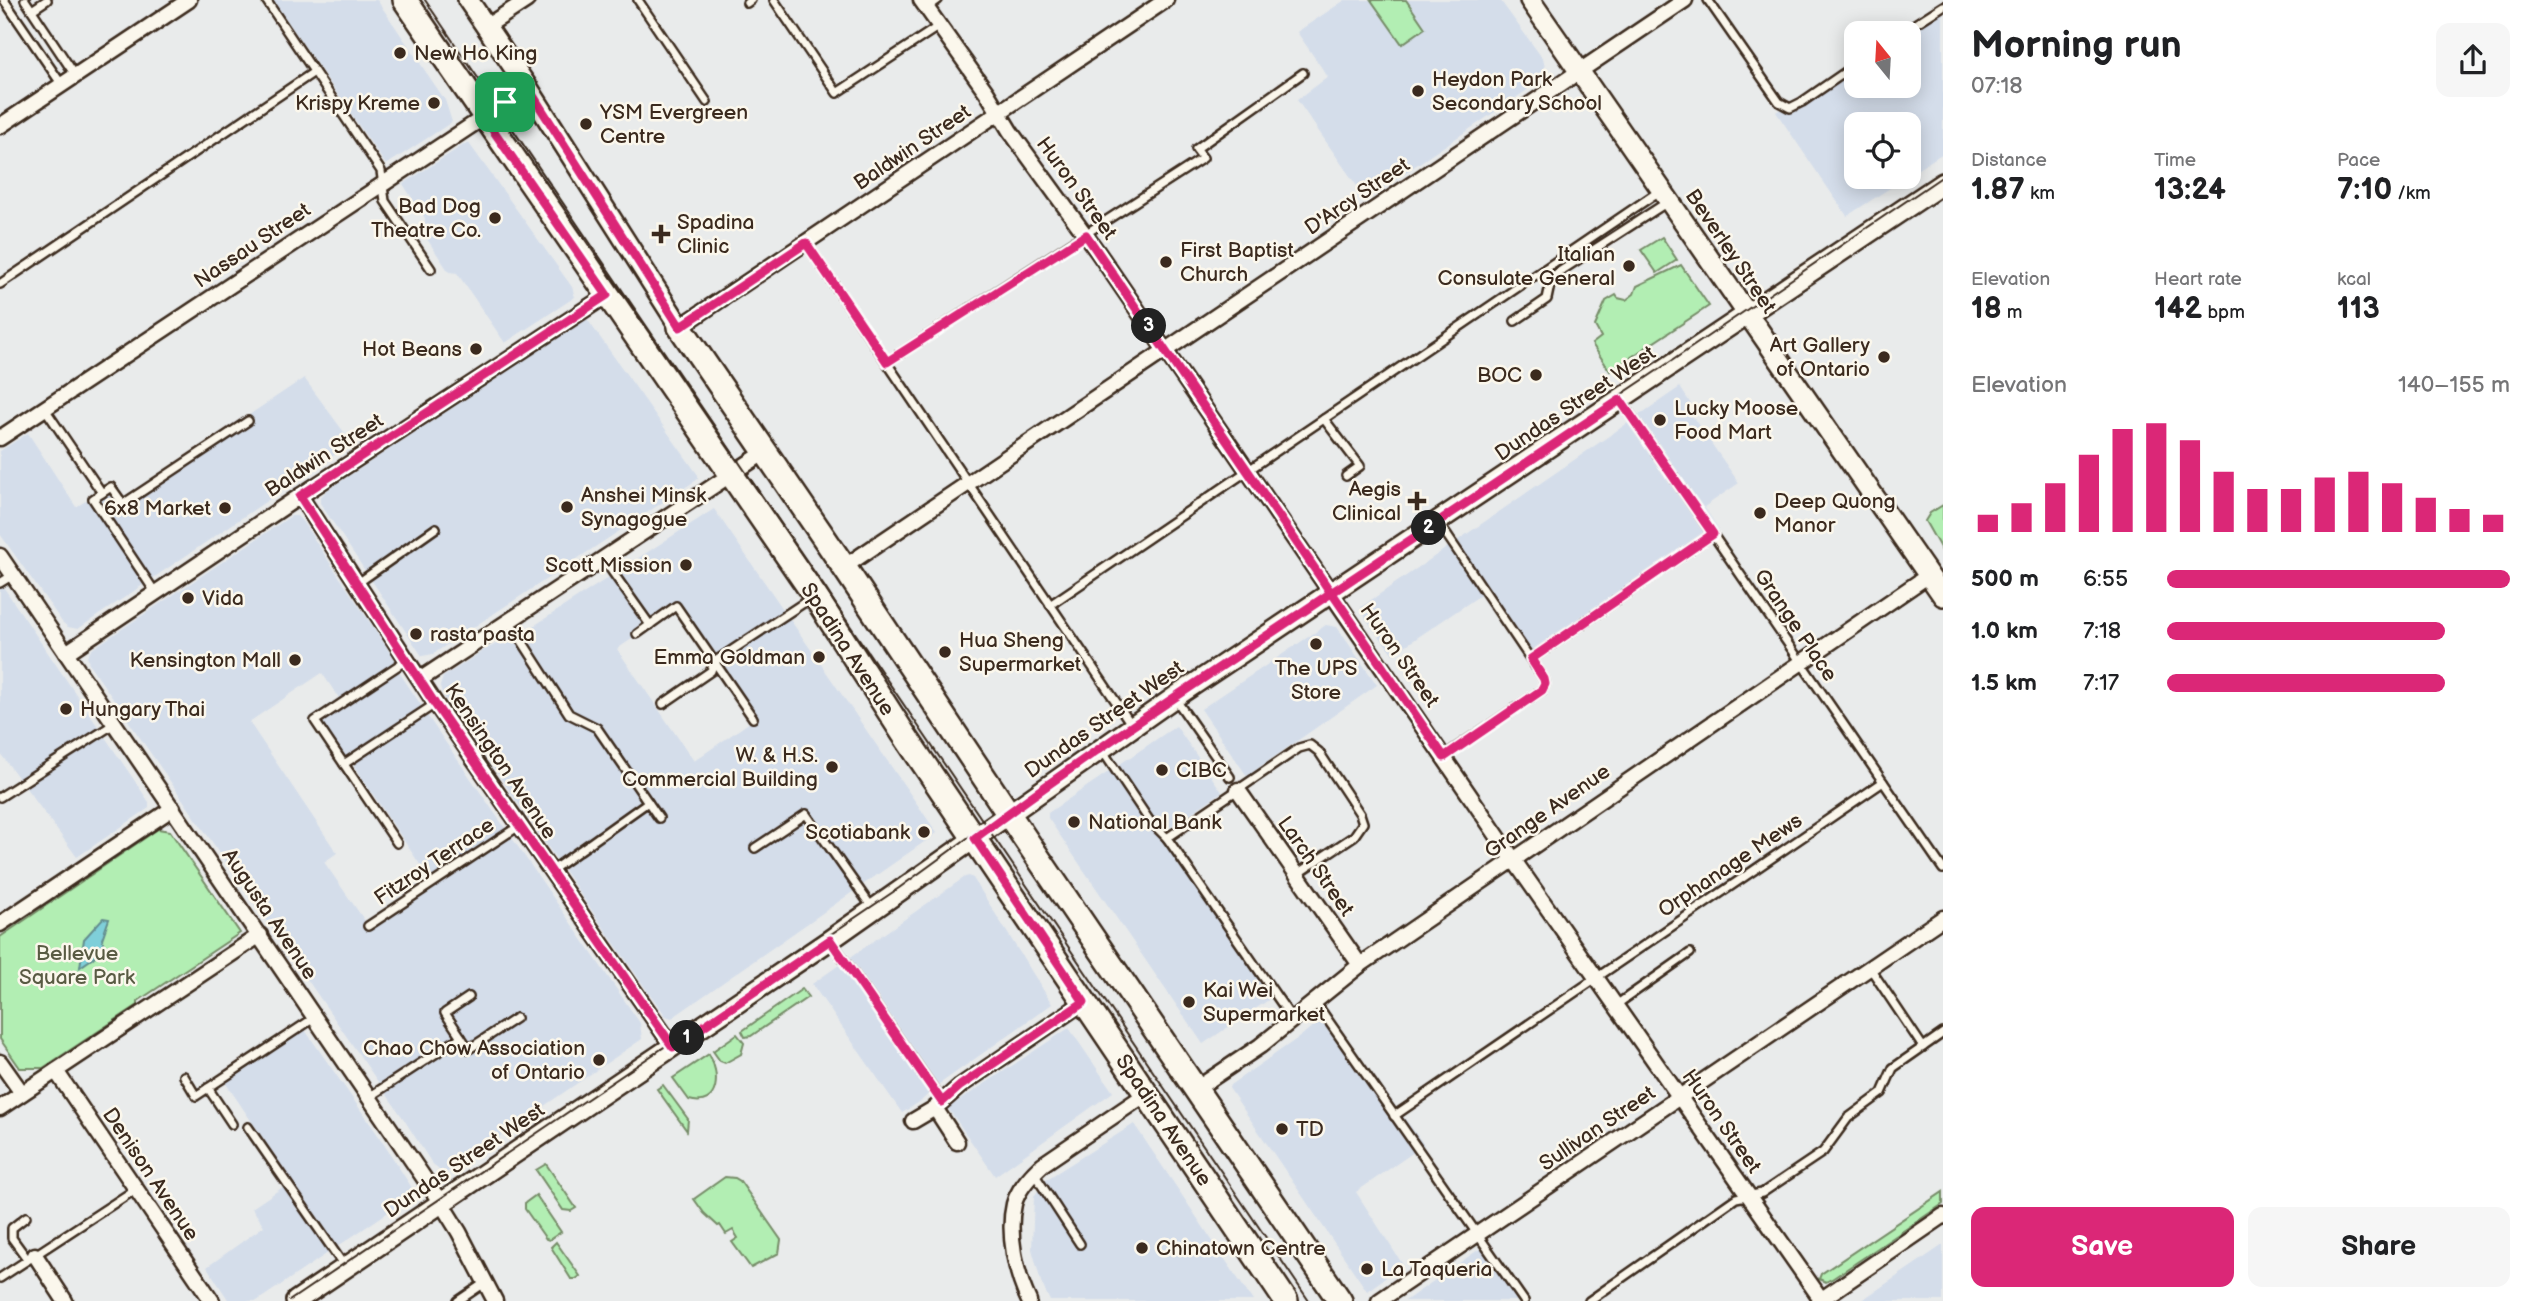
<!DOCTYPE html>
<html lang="en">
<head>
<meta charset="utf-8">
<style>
	:root { --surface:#fff; --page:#f6f6f6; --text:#202124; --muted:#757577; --accent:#db2777 }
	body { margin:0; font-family:"Balsamiq Sans",sans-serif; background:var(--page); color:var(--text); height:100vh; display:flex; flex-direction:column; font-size:26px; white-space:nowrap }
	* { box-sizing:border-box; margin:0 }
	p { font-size:23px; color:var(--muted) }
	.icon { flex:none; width:38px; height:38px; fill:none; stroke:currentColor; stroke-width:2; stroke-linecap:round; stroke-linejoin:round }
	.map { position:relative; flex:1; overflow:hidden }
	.panel { display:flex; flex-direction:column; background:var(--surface); width:595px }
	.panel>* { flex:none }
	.needle { width:46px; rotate:342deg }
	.tools { position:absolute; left:1844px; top:21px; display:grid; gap:14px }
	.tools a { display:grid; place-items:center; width:77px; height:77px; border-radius:14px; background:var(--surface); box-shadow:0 4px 18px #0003; font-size:35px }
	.pin { position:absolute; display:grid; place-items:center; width:60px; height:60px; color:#fff; margin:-30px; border-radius:14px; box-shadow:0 4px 10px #0006 }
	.km { position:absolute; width:35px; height:35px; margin:-18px; border-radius:50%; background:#222; color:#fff; font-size:19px; line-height:35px; text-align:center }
	.round { display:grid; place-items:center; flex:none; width:74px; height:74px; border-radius:14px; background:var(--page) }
	.head { display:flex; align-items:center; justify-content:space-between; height:119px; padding:0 28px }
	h1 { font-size:38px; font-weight:700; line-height:52px }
	.metrics { display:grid; grid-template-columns:repeat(3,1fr); gap:10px; height:119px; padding:7px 28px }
	.metrics div { display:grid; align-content:center }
	.metrics b { font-size:30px; font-weight:700 }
	.metrics small { font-size:19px; font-weight:400 }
	.metrics p { font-size:19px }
	.chart { height:196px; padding:14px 28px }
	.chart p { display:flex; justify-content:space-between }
	.chart svg { width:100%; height:126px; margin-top:7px; stroke:var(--accent); stroke-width:6 }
	.button { display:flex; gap:14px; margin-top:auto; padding:14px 28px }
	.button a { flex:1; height:80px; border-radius:14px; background:var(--accent); color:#fff; font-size:28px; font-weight:700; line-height:80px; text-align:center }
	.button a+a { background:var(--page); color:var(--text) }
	ul { padding:0 28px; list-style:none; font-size:23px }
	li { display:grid; grid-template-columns:112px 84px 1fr; align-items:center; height:52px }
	li i { height:18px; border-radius:9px; background:var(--accent) }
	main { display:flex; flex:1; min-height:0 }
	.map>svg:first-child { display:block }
	.built { fill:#d4ddea; fill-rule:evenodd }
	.green { fill:#b2eeb3; stroke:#768c68; stroke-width:2 }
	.water { fill:#7fcfd9; stroke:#648d8e; stroke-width:2 }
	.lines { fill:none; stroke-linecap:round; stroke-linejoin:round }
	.lane-casing { stroke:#3b2a1e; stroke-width:12 }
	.street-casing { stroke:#3b2a1e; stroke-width:19 }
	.secondary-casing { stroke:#3b2a1e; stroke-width:24 }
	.primary-casing { stroke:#3b2a1e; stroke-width:28 }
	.lane { stroke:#fbf7ec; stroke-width:7 }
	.street { stroke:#fbf7ec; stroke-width:14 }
	.secondary { stroke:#fbf7ec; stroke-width:19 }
	.primary { stroke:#fbf7ec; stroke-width:23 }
	.tram { stroke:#3b2a1e; stroke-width:2 }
	.route-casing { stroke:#fff; stroke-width:14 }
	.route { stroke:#db2777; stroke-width:9 }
	.poi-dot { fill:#3b2a1e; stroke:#fbf7ec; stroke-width:2.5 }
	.labels { text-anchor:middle; stroke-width:5; stroke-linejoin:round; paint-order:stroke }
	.poi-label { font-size:21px; fill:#3b2a1e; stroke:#fbf7ec; text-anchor:start }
	.street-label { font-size:21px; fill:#3b2a1e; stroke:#fbf7ec }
	.park-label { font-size:21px; fill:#595b43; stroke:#fbf7ec }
</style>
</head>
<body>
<main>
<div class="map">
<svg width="1943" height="1301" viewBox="0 0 1943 1301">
	<rect width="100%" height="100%" fill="#e9ebeb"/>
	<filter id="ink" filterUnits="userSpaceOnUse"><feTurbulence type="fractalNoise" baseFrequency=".0143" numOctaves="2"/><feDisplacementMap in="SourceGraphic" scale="14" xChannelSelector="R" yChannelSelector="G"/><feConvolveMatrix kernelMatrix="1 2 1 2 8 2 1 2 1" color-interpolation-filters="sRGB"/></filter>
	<g filter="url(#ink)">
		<g class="built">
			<polygon points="273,0 377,0 445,100 452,122 386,165"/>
			<polygon points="1345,0 1500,0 1543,59 1546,72 1539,82 1366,199 1297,100 1328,77 1297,32"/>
			<polygon points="1943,1 1943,153 1909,175 1909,124 1857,124 1857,177 1907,177 1847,216 1776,112 1857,59 1857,86 1909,86 1909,33 1895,33"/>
			<polygon points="468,142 572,287 575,297 505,343 457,273 449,272 425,236 425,218 403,184"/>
			<polygon points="587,319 698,475 698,479 433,654 422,656 320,503 320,498 326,491"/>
			<polygon points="304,378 352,443 78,629 68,627 62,622 0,534 0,451 28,433 76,507 115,483 126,498"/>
			<polygon points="1680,387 1694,409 1690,413 1739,483 1704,507 1719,530 1525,657 1482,594 1393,654 1366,619 1361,607"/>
			<path d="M714 509 937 833 672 1018 666 1016 646 989 442 693 440 686 443 677 486 649 529 629ZM673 611 750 722 694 761 617 649Z"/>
			<polygon points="291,516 297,516 302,521 397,663 341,701 322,673 249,722 337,853 324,862 367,924 431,881 354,766 362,755 426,714 640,1023 642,1039 446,1173 440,1171 431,1162 403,1118 89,664 87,656 92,649"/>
			<polygon points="0,582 149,802 149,808 77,857 0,753"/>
			<polygon points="1326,625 1337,627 1377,685 1247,776 1201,709"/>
			<polygon points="397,669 423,708 346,759 321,720"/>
			<polygon points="1176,726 1222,792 1164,831 1273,997 1203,1044 1048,818 1048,813"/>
			<polygon points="969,876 973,878 1052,1004 938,1085 921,1101 902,1113 812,984 965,877"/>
			<polygon points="1328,1013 1424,1145 1356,1192 1403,1265 1367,1291 1229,1088 1230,1085 1301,1036"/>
			<polygon points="1069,1028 1113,1092 995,1176 948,1108"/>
			<polygon points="305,1030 378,1135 414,1191 409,1198 257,1301 229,1301 207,1267 264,1226 252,1208 292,1181 225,1082"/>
			<polygon points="1134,1124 1253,1301 1050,1301 1041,1282 1032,1249 1034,1196 1047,1179"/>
			<polygon points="1488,1243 1528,1301 1405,1301"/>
			<polygon points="1943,1245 1943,1301 1860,1301 1877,1290"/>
		</g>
		<g class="green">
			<polygon points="1371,0 1406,0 1425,28 1402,44"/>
			<polygon points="1662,237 1677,260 1657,273 1641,250"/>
			<polygon points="1681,265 1709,306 1610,371 1592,344 1601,337 1595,326 1606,301 1616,295 1618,298 1626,300 1634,294 1637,286"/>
			<polygon points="1943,505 1943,553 1925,521 1930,513"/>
			<polygon points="158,829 170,831 240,933 138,1001 138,1005 43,1068 20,1068 0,1039 0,937"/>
			<polygon points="802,989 808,997 751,1036 745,1037 742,1031"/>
			<polygon points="737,1034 744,1043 741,1054 725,1063 720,1061 713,1051"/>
			<path d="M709 1054C720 1072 721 1109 689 1100L673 1078Z"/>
			<polygon points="663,1085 688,1119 687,1131 657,1089"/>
			<polygon points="546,1164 576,1208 571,1211 563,1210 536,1170"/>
			<polygon points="725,1177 735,1178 740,1181 781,1240 779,1253 751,1268 732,1242 738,1238 733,1230 726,1234 720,1225 718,1226 704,1213 694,1199"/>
			<polygon points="1943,1192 1943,1204 1832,1279 1826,1282 1819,1279 1821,1274"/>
			<polygon points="536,1195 561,1232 549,1240 546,1239 525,1209 525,1203"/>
			<polygon points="556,1242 580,1276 576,1279 571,1279 551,1247"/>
		</g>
		<polygon class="water" points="103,918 109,919 102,939 104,945 93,958 80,967 84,939"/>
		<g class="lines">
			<g class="lane-casing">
				<g id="lane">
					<polyline points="4,0 62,85"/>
					<polyline points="25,0 75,75"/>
					<polyline points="266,0 381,171 385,201 431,269"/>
					<polyline points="638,0 707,102"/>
					<polyline points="774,0 837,93 939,26"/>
					<polyline points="1708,0 1779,102 1790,108 1802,102 1857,64"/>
					<polyline points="747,3 751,0"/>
					<polyline points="927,8 938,0"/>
					<polyline points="32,10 47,0"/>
					<polyline points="1901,33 1943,6"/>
					<polyline points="806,243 1131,724"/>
					<polyline points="0,284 314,72"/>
					<polyline points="1515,321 1547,299 1550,285 1556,274 1669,201"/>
					<polyline points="887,362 1203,158 1196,149 1303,73"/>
					<polyline points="1621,401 1943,869"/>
					<polyline points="45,409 102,493"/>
					<polyline points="1324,419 1360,466 1346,476"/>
					<polyline points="1438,522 1544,679 1545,684 1542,690 1444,756"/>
					<polyline points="604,560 650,625"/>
					<polyline points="0,583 13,575"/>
					<polyline points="358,583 436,528"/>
					<polyline points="155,592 93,499 111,487 123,504 248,421"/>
					<polyline points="1050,605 1661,190"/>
					<polyline points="509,621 569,714 597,728 659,818"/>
					<polyline points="637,634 676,606 753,718"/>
					<polyline points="1531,659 1713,534"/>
					<polyline points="1176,700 1230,777"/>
					<polyline points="663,704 711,671 714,662 811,598"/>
					<polyline points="1102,750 1149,820 1167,838 1293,1020"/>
					<polyline points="344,764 435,704"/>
					<polyline points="0,797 114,724"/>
					<polyline points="1167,838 1299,748 1310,745 1319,752 1360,814 1363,823 1354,836 1297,874"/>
					<polyline points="397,843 315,721 408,659"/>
					<polyline points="755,848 806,814 873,909"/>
					<polyline points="551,871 648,802"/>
					<polyline points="368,926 519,826"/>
					<polyline points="831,941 942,1101"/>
					<polyline points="1870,968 1923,1047"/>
					<polyline points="1316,1003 1524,1301"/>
					<polyline points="1616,1005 1690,953"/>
					<polyline points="461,1037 445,1013 469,997"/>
					<polyline points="184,1076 196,1096 314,1018"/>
					<polyline points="208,1088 232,1124"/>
					<polyline points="369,1097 461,1037 469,1049 516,1018"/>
					<polyline points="1394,1116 1883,782"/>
					<polyline points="248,1127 345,1267"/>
					<polyline points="1033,1172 1080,1244"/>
					<polyline points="26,1217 12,1228 12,1238 28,1260"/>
					<polyline points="0,1278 136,1189"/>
					<polyline points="458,1301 486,1282"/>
					<polyline points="1589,1301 1736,1198 1762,1193 1823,1152 1848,1118 1882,1093 1893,1068 1943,1033"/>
				</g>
			</g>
			<g class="street-casing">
				<g id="street">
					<polyline points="921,0 987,93 1010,131 1097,251 1520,869 1821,1299"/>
					<polyline points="487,26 527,0"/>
					<polyline points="0,126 189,0"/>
					<polyline points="680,327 1166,0"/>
					<polyline points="0,438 528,88"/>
					<polyline points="300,496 435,703 673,1047"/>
					<polyline points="0,556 441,1203 459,1232 495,1301"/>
					<polyline points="844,567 1685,0"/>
					<polyline points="66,653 300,496 607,295"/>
					<polyline points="421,679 765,452"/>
					<polyline points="1238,790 1360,965"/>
					<polyline points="0,924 173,808"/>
					<polyline points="0,1062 22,1093"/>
					<polyline points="56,1071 212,1301"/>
					<polyline points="1196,1089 1260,1046 1360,965 1929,575"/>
					<polyline points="0,1108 260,935"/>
					<polyline points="935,1108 957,1142"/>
					<polyline points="913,1121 935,1108 960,1086 1084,1002"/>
					<polyline points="35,1255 65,1301"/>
					<path d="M1029 1301C1016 1274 1007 1234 1014 1204 1018 1188 1032 1174 1043 1164L1146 1094"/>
					<polyline points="1379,1301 1943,918"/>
					<polyline points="1819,1301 1943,1216"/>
				</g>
			</g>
			<g class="secondary-casing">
				<g id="secondary">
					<polyline points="468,0 528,88 680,327"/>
					<polyline points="1530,0 1943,596"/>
					<polyline points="296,1301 830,940 1175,697 1943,183"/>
				</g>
			</g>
			<g class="primary-casing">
				<g id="primary">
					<polyline points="405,0 815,596 903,733 1286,1301"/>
					<polyline points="680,327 844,567 1024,837 1340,1301"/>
				</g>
			</g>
			<use href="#lane" class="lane"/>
			<use href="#street" class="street"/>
			<use href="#secondary" class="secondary"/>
			<use href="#primary" class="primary"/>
			<g class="tram">
				<polyline points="425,0 1309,1301"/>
				<polyline points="289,1301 899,888 1051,777 1130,723 1673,360 1943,176"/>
			</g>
		</g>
	</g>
	<g class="lines" filter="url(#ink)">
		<g class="route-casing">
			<path id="route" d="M505 102 484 117 607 295 300 496 435 704 673 1047 830 940 942 1102 960 1086 1084 1002 975 838C1064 771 1157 709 1250 647 1373 565 1497 483 1620 400L1713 534 1531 659 1544 679 1545 684 1542 690 1444 757 1334 596 1331 593 1319 575 1175 365 1086 235 887 362 806 243 680 327 528 88 505 102"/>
		</g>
		<use href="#route" class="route"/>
	</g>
	<g class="poi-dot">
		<circle cx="400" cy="53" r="7"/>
		<circle cx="1418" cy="91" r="7"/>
		<circle cx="434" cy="103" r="7"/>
		<circle cx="586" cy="124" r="7"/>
		<circle cx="495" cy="218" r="7"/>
		<path d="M657.5 223.5h7v7h7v7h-7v7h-7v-7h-7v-7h7z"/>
		<circle cx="1166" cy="262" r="7"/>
		<circle cx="1629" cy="266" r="7"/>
		<circle cx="476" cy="349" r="7"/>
		<circle cx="1884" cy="357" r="7"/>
		<circle cx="1536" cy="375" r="7"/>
		<circle cx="1660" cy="420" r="7"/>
		<path d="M1413.5 490.5h7v7h7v7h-7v7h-7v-7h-7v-7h7z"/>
		<circle cx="567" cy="507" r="7"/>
		<circle cx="225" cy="508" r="7"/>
		<circle cx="1760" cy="513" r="7"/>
		<circle cx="686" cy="565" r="7"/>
		<circle cx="188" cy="598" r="7"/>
		<circle cx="416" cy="634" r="7"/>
		<circle cx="1316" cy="644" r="7"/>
		<circle cx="945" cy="652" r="7"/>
		<circle cx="819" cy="657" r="7"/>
		<circle cx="295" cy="660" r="7"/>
		<circle cx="66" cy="709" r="7"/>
		<circle cx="832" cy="767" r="7"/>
		<circle cx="1162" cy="770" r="7"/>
		<circle cx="1074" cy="822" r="7"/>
		<circle cx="924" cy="832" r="7"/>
		<circle cx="1189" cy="1002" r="7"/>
		<circle cx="599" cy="1060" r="7"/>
		<circle cx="1282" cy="1129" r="7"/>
		<circle cx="1142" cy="1248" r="7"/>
		<circle cx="1367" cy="1269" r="7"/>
	</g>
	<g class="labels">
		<g class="poi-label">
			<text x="414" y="60">New Ho King</text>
			<text x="1432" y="86">Heydon Park<tspan x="1432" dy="24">Secondary School</tspan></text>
			<text x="420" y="110" text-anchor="end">Krispy Kreme</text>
			<text x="600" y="119">YSM Evergreen<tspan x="600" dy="24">Centre</tspan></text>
			<text x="481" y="213" text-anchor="end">Bad Dog<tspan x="481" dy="24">Theatre Co.</tspan></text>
			<text x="677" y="229">Spadina<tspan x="677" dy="24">Clinic</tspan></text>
			<text x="1180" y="257">First Baptist<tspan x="1180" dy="24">Church</tspan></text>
			<text x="1615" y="261" text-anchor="end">Italian<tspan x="1615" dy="24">Consulate General</tspan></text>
			<text x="1870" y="352" text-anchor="end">Art Gallery<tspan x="1870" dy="24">of Ontario</tspan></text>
			<text x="462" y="356" text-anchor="end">Hot Beans</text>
			<text x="1522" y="382" text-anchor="end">BOC</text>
			<text x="1674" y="415">Lucky Moose<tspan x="1674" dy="24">Food Mart</tspan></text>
			<text x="1401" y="496" text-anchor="end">Aegis<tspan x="1401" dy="24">Clinical</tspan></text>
			<text x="581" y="502">Anshei Minsk<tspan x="581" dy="24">Synagogue</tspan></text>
			<text x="1774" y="508">Deep Quong<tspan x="1774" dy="24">Manor</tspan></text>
			<text x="211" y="515" text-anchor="end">6x8 Market</text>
			<text x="672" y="572" text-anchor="end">Scott Mission</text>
			<text x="202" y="605">Vida</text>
			<text x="430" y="641">rasta pasta</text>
			<text x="959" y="647">Hua Sheng<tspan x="959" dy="24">Supermarket</tspan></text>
			<text x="805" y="664" text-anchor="end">Emma Goldman</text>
			<text x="281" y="667" text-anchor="end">Kensington Mall</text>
			<text x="1316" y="675" text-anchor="middle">The UPS<tspan x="1316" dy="24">Store</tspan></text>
			<text x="80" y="716">Hungary Thai</text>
			<text x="818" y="762" text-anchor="end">W. &amp; H.S.<tspan x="818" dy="24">Commercial Building</tspan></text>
			<text x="1176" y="777">CIBC</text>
			<text x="1088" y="829">National Bank</text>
			<text x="910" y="839" text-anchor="end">Scotiabank</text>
			<text x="1203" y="997">Kai Wei<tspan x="1203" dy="24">Supermarket</tspan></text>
			<text x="585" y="1055" text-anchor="end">Chao Chow Association<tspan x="585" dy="24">of Ontario</tspan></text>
			<text x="1296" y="1136">TD</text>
			<text x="1156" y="1255">Chinatown Centre</text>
			<text x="1381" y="1276">La Taqueria</text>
		</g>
		<g class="street-label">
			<text transform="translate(912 147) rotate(-34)" y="7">Baldwin Street</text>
			<text transform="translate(1077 188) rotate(54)" y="7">Huron Street</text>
			<text transform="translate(1357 196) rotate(-34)" y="7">D'Arcy Street</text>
			<text transform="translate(252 245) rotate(-34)" y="7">Nassau Street</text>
			<text transform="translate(1731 251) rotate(56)" y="7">Beverley Street</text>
			<text transform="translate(1575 403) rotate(-34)" y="7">Dundas Street West</text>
			<text transform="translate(324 455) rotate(-33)" y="7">Baldwin Street</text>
			<text transform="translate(1796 625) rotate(56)" y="7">Grange Place</text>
			<text transform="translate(848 649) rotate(57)" y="7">Spadina Avenue</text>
			<text transform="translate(1400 655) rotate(55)" y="7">Huron Street</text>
			<text transform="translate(1104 719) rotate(-35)" y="7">Dundas Street West</text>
			<text transform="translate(501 761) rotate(56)" y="7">Kensington Avenue</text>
			<text transform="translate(1547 811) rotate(-35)" y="7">Grange Avenue</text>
			<text transform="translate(434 861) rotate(-34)" y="7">Fitzroy Terrace</text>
			<text transform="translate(1730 865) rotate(-34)" y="7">Orphanage Mews</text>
			<text transform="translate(1316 866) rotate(55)" y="7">Larch Street</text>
			<text transform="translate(270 914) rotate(56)" y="7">Augusta Avenue</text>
			<text transform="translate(1164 1120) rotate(56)" y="7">Spadina Avenue</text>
			<text transform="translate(1722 1121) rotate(55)" y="7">Huron Street</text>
			<text transform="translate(1597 1128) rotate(-34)" y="7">Sullivan Street</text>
			<text transform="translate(464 1160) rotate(-34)" y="7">Dundas Street West</text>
			<text transform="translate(151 1174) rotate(56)" y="7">Denison Avenue</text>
		</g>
		<g class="park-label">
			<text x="77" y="960">Bellevue<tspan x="77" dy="24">Square Park</tspan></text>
		</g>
	</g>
</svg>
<div class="tools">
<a><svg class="needle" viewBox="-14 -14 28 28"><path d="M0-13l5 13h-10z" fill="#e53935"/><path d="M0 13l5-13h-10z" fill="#757577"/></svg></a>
<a><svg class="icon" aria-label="locate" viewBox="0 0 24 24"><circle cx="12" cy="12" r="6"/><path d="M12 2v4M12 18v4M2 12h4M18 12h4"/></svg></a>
</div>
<div class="pin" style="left:505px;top:102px;background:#1e9e55"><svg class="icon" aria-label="arrive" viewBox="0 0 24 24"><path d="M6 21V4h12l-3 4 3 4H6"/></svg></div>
<b class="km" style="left:687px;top:1038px">1</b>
<b class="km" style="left:1429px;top:528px">2</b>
<b class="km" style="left:1149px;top:326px">3</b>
</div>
<section class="panel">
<div class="head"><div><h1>Morning run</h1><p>07:18</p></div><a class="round"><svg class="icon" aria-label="share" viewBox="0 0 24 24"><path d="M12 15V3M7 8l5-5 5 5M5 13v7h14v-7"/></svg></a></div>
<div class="metrics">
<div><p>Distance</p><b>1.87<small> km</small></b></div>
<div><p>Time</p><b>13:24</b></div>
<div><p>Pace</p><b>7:10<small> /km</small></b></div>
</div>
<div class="metrics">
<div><p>Elevation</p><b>18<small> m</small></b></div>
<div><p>Heart rate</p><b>142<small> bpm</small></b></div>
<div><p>kcal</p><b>113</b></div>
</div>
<div class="chart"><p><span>Elevation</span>140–155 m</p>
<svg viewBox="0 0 160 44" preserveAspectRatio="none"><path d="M5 44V38M15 44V34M25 44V27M35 44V17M45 44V8M55 44V6M65 44V12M75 44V23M85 44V29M95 44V29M105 44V25M115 44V23M125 44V27M135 44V32M145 44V36M155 44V38"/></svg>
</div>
<ul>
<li><b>500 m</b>6:55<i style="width:100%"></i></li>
<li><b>1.0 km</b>7:18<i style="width:81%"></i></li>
<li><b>1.5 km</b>7:17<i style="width:81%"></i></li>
</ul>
<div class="button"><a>Save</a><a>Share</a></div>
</section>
</main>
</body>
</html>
